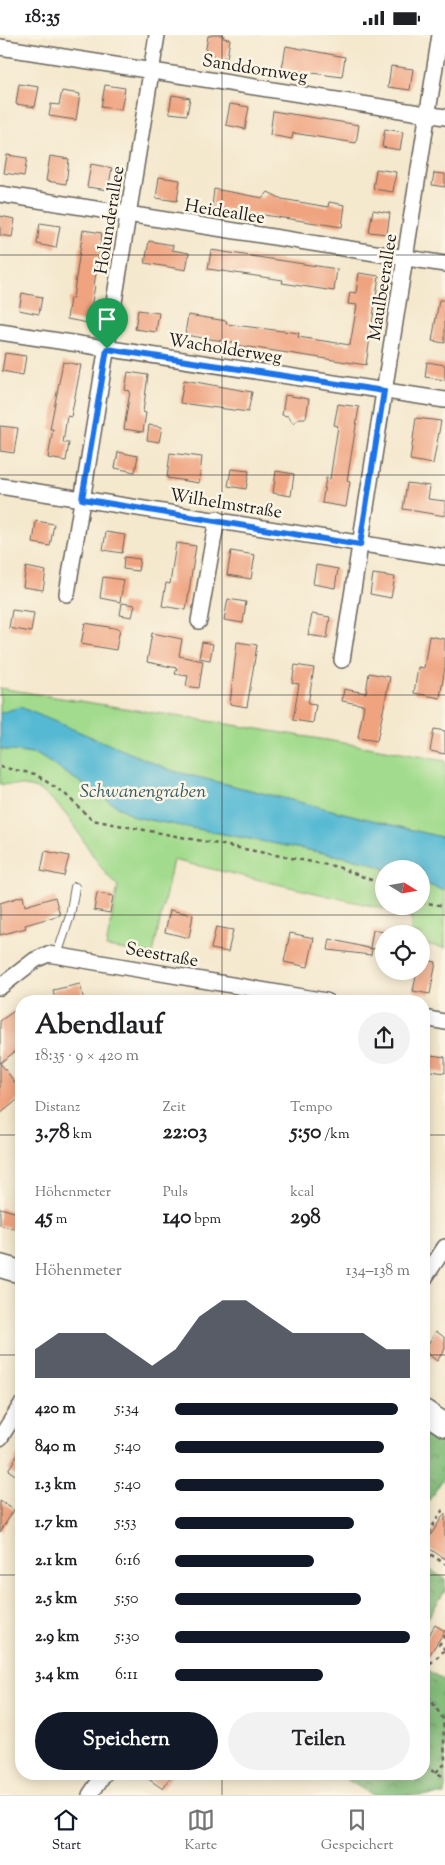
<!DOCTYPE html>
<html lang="de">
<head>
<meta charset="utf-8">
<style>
	:root { --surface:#fff; --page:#f2f2f2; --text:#202124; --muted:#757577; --line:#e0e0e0; --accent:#111827 }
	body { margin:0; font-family:"Sorts Mill Goudy",serif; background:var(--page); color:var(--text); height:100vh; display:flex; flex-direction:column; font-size:19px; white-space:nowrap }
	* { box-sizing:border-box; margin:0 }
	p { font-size:16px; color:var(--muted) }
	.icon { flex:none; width:28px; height:28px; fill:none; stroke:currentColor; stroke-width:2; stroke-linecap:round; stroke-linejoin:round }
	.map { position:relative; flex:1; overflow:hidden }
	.panel { position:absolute; left:15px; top:960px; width:415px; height:785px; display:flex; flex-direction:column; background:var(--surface); border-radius:20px; box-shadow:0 2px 12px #0003 }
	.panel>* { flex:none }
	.needle { width:32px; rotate:101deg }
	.fabs { position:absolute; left:375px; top:825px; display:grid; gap:10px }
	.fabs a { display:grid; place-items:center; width:55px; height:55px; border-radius:50%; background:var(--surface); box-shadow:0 2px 12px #0003; font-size:25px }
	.pin { position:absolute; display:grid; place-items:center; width:42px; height:42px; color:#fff; margin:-51px -21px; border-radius:50% 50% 50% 0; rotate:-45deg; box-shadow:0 0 5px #0007 }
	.pin .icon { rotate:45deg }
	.round { display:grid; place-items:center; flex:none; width:52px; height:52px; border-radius:26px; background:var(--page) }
	.head { display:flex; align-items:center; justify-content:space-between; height:85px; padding:0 20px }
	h1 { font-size:28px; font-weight:700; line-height:38px }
	.stats { display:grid; grid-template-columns:repeat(3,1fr); gap:8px; height:85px; padding:5px 20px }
	.stats div { display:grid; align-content:center }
	.stats b { font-size:21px; font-weight:700 }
	.stats small { font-size:14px; font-weight:400 }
	.stats p { font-size:14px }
	.chart { height:140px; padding:10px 20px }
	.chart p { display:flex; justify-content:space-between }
	.chart svg { width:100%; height:90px; margin-top:5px; fill:var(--accent); opacity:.7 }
	.cta { display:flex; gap:10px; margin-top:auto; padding:10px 20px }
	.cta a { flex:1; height:58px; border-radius:30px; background:var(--accent); color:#fff; font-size:20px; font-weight:700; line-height:58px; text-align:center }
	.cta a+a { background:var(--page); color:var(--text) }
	ul { padding:0 20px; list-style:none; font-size:16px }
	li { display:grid; grid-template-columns:80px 60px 1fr; align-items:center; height:38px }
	li i { height:12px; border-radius:6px; background:var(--accent) }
	.status { display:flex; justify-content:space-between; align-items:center; height:35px; padding:0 25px; background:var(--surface); direction:ltr }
	.status svg { height:14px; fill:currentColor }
	.tabs { display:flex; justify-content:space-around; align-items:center; height:70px; border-top:1px solid var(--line); background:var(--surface); font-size:14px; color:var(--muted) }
	.tabs a { display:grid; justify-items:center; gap:2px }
	.tabs .selected { color:var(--accent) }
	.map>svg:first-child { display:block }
	.forest { fill:url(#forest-crowns); stroke:#4e6c4a }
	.park { fill:#a2db8d; stroke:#5f7c54 }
	.water { fill:#55b9d3; stroke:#386a78 }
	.building { fill:#efa37f }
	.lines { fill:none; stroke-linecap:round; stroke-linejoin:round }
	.lane-casing { stroke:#68635a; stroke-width:10 }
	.street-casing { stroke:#68635a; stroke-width:18 }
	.secondary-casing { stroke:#68635a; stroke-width:25 }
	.path { stroke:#68635a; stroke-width:2.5; stroke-dasharray:4 4; stroke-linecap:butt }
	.lane { stroke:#fff; stroke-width:8 }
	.street { stroke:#fff; stroke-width:15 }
	.secondary { stroke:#fff; stroke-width:22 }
	.route-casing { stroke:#fff; stroke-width:10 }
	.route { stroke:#1a73e8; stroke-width:6 }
	.grid { fill:none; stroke:#1c1c1c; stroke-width:1; stroke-opacity:0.55 }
	.labels { text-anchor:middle; stroke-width:5; stroke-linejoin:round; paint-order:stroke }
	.street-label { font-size:18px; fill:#1c1c1c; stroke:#fcf5e5 }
	.water-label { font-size:19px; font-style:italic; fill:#335b65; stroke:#fcf5e5 }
</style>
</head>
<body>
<div class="status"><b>18:35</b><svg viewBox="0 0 49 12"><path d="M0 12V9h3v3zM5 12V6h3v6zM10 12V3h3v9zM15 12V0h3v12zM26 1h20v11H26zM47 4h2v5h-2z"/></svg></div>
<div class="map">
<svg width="445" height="1760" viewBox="0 0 445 1760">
	<defs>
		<pattern id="forest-crowns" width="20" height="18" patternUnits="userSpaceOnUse" patternTransform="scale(1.25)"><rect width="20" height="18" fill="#81bb78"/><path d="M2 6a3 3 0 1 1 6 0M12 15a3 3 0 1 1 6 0" fill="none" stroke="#699762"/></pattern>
	</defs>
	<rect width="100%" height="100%" fill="#fcf5e5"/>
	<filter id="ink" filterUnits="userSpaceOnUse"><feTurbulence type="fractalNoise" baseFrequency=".02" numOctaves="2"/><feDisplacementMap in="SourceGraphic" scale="10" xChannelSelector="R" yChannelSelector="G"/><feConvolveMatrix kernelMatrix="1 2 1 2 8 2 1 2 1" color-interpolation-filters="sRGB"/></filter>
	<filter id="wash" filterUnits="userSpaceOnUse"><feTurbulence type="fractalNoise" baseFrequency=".0096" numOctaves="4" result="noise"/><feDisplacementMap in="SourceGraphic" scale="20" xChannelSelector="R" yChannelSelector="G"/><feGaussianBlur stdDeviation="1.12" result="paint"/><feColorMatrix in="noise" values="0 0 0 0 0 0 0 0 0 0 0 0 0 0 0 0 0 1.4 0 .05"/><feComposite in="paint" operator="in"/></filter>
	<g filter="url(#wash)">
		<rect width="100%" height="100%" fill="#f4e8cd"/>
		<g class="forest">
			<polygon points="424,1390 445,1403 445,1441 424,1473"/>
			<polygon points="424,1531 445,1544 445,1556 424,1589"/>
			<polygon points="424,1633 445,1646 445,1760 372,1760 338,1739 424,1739"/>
		</g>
		<g class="park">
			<path d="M0 653C148 678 297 698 445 726V803L173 736 20 673 0 678Z"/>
			<path d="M0 714 38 720 134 782 366 826 385 834 384 871H421V847L445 856V913L421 908V899H411V880L173 825 153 919 106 912 118 851C88 825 74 775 39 755 28 750 12 750 0 749Z"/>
		</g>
		<polygon class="water" points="20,672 173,736 445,803 445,856 421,847 421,834 385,834 366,826 134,782 38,720 0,714 0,678"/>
		<g id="blocks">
			<g class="building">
				<polygon points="213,0 224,0 223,3 230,4 227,23 223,22 223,25 213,24 213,20 205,19 208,1"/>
				<polygon points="286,11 345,22 342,42 282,34"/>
				<polygon points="391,31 413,34 410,55 388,52"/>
				<polygon points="19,49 39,52 35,72 16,69"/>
				<polygon points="105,50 125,53 121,75 101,72"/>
				<polygon points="62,56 80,59 76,85 49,81 51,69 59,70"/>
				<polygon points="172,60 190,63 187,80 169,78"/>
				<polygon points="230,69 249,72 245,94 226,90"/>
				<polygon points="273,76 359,90 356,108 293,98 292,104 270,100"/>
				<polygon points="385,94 403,97 400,115 382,112"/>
				<polygon points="7,120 27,123 24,141 4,138"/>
				<polygon points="50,121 69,124 66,149 46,146"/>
				<polygon points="91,129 112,133 108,155 87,152"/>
				<polygon points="376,134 396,137 393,157 373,154"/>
				<polygon points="434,138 445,139 445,152 432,150"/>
				<polygon points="159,142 180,145 177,166 156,163"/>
				<polygon points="214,154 263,163 268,157 282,164 328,172 329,167 345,170 342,192 212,172"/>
				<polygon points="373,175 390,178 387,199 369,197"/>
				<polygon points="0,181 15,184 12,202 0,200"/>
				<polygon points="40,188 60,191 56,213 37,209"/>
				<polygon points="83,195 102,198 94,251 95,251 88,288 67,284 70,263 73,263"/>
				<polygon points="149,206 173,210 172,215 189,218 186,235 145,228"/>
				<polygon points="211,215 337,234 334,256 282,248 283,245 208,234"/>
				<polygon points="359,238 379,241 366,330 236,310 236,308 185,300 188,280 227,286 226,289 299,298 298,302 350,310 357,270 348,269 350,257 356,258"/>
				<polygon points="22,258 42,262 39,279 19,275"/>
				<polygon points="439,265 445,265 445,308 432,306"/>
				<polygon points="138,275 159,278 156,297 135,294"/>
				<polygon points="5,318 26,321 23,340 2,336"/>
				<polygon points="63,327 81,330 71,382 67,381 63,408 69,408 66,426 48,423 53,394 50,394"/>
				<polygon points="427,327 445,330 445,345 425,342"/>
				<polygon points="128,337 148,340 143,377 146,378 143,397 124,394 130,356 125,355"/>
				<polygon points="184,345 252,357 248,377 180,368"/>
				<polygon points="285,360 309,364 306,383 300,383 293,388 288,381 282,380"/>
				<polygon points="338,369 359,372 347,446 350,447 346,472 322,468 326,443 330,444 338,391 334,390"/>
				<polygon points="416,383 441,386 433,429 410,425"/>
				<polygon points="149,390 162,392 159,407 147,405"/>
				<polygon points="0,391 18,393 14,418 0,416"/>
				<polygon points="118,417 138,421 135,437 115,433"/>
				<polygon points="170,418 202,422 199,448 167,443"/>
				<polygon points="231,434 249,436 246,454 228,451"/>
				<polygon points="276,436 294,439 291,461 273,458"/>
				<polygon points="407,448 430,451 428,464 445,466 445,481 403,474"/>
				<polygon points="36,486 54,489 50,511 33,508"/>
				<polygon points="106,497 125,500 122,518 103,515"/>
				<polygon points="176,508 196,511 186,575 162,571 166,548 170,549"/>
				<polygon points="231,516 255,520 251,544 227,540"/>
				<polygon points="124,522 140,524 138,536 123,534"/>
				<polygon points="316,530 338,534 335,553 313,549"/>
				<polygon points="26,532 46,536 43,555 23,552"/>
				<polygon points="373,539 395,542 391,563 370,559"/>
				<polygon points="103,542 124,545 120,567 100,563"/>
				<polygon points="228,564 246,567 243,588 224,585"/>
				<polygon points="122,568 135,570 132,582 120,580"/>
				<polygon points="12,575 34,578 31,597 9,593"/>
				<polygon points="312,579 330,582 327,603 308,600"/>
				<polygon points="85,588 120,594 116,615 81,609"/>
				<polygon points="152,598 182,604 179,621 203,626 199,653 186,651 188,641 175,639 177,633 147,627"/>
				<polygon points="429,601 445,604 445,632 440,663 414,658 418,632 424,633"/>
				<polygon points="202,607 213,609 210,625 199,623"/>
				<polygon points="237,607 257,610 247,672 230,669"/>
				<polygon points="295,630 314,633 308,669 316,670 313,688 293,685 299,649 292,648"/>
				<polygon points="369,638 390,642 377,706 358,703 364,670 342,666 344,654 366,658"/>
				<polygon points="434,694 445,696 445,719 430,716"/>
				<polygon points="45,816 69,821 64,841 41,836"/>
				<polygon points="97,858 113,861 110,878 94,875"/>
				<polygon points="23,861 25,871 55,862 60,880 25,890 26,893 0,900 0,868"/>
				<polygon points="170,875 193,880 189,903 165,897"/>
				<polygon points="216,892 233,895 228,917 211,914"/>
				<polygon points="373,895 384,897 384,915 370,913"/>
				<polygon points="290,898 314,903 308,932 284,927"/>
				<polygon points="330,904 372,914 371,920 328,915"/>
				<polygon points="421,924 436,927 430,959 413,956 417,936 421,936"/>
				<polygon points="80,949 84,966 55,966 53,955"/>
				<polygon points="14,976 21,986 21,1012 0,1028 21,1055 21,1062 0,1079 0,986"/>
				<polygon points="424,1019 445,1022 445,1038 424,1035"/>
				<polygon points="0,1173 18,1178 14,1194 0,1190"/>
				<polygon points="436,1296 445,1303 445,1314 437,1326 424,1316"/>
				<polygon points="21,1415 21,1444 8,1435"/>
				<polygon points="0,1466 14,1475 0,1497"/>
				<polygon points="445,1478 445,1524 424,1510"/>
				<polygon points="435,1590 445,1596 424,1628 424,1608"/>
				<polygon points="141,1739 173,1739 163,1754"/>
			</g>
		</g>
	</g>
	<g filter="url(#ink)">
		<use href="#blocks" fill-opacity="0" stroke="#68635a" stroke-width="1"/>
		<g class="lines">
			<g class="lane-casing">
				<polyline id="lane" points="57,920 70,881 75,852"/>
			</g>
			<g class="street-casing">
				<g id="street">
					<polyline points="0,12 445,82"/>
					<polyline points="0,159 445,229"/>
					<polyline points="0,297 445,365"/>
					<polyline points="0,451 445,522"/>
					<polyline points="67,559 157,0"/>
					<polyline points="199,586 217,484"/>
					<polyline points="342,625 440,0"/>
					<polyline points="0,952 35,925 48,919 326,966"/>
					<polyline points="424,983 445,987"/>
					<polyline points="424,1244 445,1212"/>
					<polyline points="0,1403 21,1370"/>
					<polyline points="90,1760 104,1739"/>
				</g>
			</g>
			<g class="secondary-casing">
				<g id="secondary">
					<polyline points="0,1231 21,1237"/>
					<polyline points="424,1376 445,1390"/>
				</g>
			</g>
			<g class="path">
				<polyline points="0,732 35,739 65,759 92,785 338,832 384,850"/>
				<polyline points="421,867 445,871"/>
				<polyline points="424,1505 445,1471"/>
				<polyline points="424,1515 445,1529"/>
				<polyline points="424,1555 424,1558"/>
				<polyline points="445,1600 439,1610 445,1614"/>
				<polyline points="424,1634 445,1615"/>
				<polyline points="424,1654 443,1684 445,1726"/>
				<polyline points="424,1732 445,1742"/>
				<polyline points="436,1737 445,1729"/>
			</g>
			<use href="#lane" class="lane"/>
			<use href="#street" class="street"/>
			<use href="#secondary" class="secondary"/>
		</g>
	</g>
	<g class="lines" filter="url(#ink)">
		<g class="route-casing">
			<polygon id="route" points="107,314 384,356 360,510 82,464"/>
		</g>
		<use href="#route" class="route"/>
	</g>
	<path class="grid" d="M222 0V966M0 220H445M0 440H445M0 660H445M0 880H445M0 1100H21M424 1100H445M0 1320H21M424 1320H445M0 1540H21M424 1540H445M222 1739V1760"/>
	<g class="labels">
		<g class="street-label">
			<text transform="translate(255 33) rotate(9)" y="6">Sanddornweg</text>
			<text transform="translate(225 176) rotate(9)" y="6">Heideallee</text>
			<text transform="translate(109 185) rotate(-81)" y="6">Holunderallee</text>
			<text transform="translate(382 252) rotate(-81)" y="6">Maulbeerallee</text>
			<text transform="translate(225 313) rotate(9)" y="6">Wacholderweg</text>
			<text transform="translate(226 468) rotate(9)" y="6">Wilhelmstraße</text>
			<text transform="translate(162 919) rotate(10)" y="6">Seestraße</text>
		</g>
		<g class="water-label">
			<text x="143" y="762">Schwanengraben</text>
		</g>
	</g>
</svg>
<div class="fabs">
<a><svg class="needle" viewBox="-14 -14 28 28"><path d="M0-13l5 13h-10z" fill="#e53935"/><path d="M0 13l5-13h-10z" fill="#757577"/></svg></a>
<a><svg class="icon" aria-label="locate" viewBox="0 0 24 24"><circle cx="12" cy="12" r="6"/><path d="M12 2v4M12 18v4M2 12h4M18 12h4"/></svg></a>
</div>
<div class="pin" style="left:107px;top:314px;background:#1e9e55"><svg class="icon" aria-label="arrive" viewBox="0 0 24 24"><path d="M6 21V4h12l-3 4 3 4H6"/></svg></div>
<section class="panel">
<div class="head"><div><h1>Abendlauf</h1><p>18:35 · 9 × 420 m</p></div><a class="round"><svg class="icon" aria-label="share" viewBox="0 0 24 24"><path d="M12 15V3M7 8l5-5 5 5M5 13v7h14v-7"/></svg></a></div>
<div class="stats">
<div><p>Distanz</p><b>3.78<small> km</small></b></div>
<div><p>Zeit</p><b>22:03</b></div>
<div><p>Tempo</p><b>5:50<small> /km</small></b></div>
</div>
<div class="stats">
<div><p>Höhenmeter</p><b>45<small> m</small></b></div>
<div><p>Puls</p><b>140<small> bpm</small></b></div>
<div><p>kcal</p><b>298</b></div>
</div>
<div class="chart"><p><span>Höhenmeter</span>134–138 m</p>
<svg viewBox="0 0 160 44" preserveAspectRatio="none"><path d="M0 44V30L10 22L20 22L30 22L40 30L50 38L60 30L70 14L80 6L90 6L100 14L110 22L120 22L130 22L140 22L150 30L160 30V44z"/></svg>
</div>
<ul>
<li><b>420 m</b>5:34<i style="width:95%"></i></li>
<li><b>840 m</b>5:40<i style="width:89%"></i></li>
<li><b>1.3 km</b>5:40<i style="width:89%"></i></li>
<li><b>1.7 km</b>5:53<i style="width:76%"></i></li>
<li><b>2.1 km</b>6:16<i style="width:59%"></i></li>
<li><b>2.5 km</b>5:50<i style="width:79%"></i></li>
<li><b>2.9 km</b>5:30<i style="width:100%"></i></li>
<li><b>3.4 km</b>6:11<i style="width:63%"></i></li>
</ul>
<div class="cta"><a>Speichern</a><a>Teilen</a></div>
</section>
</div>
<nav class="tabs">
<a class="selected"><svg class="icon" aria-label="home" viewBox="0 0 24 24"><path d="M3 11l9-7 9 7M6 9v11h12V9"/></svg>Start</a>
<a><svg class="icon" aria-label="map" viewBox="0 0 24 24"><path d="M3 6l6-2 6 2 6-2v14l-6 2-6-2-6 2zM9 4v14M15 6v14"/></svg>Karte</a>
<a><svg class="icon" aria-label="saved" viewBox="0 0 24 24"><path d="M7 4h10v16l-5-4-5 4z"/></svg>Gespeichert</a>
</nav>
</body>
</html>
